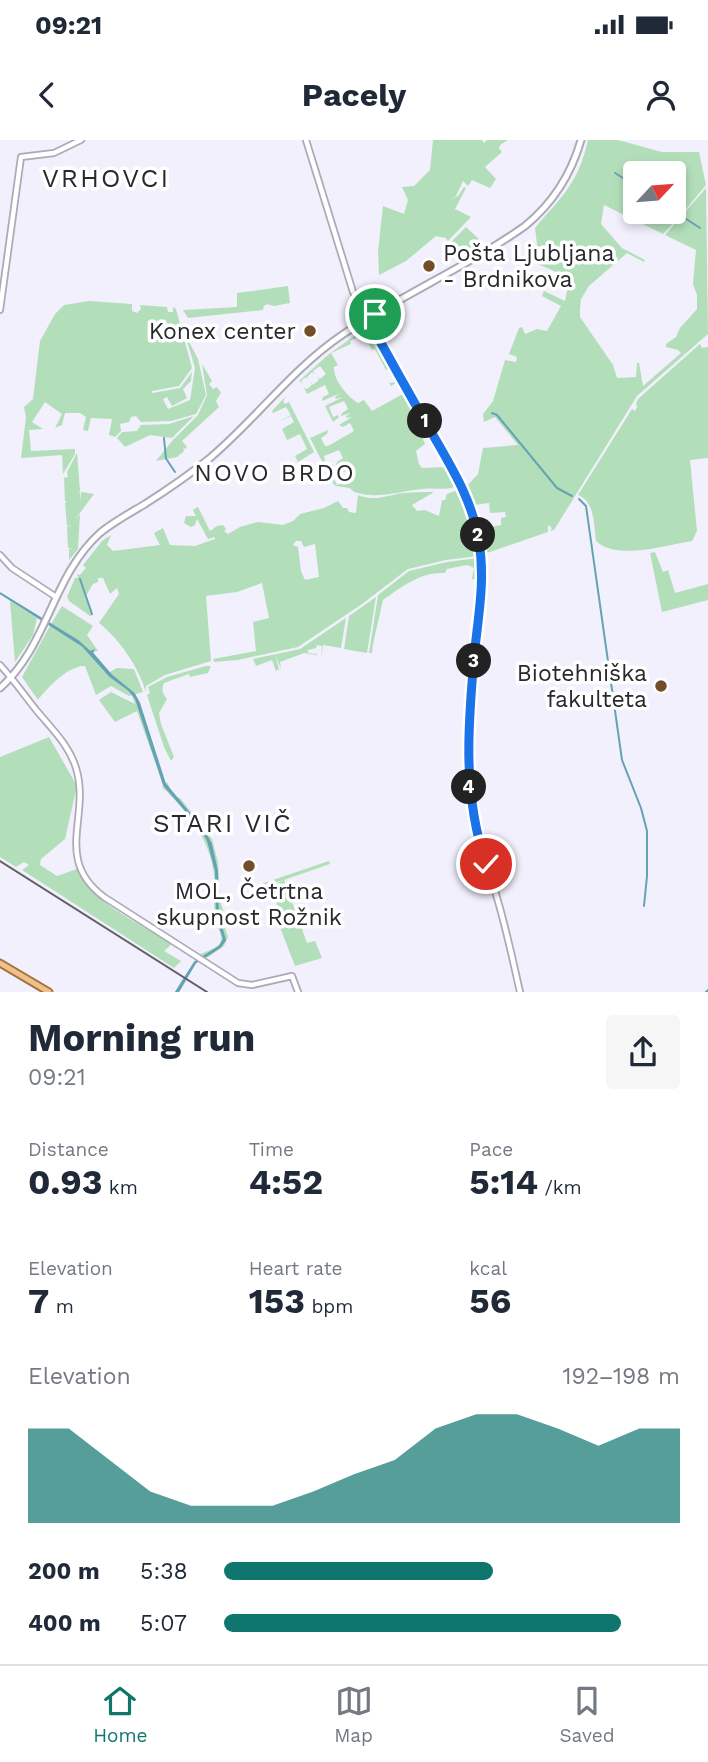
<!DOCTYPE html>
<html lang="en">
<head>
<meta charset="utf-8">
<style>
	:root { --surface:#fff; --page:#f6f6f7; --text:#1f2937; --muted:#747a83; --line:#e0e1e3; --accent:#0f766e }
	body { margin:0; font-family:"Work Sans",sans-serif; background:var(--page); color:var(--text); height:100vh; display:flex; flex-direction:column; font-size:26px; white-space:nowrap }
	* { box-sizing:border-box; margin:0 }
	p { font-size:23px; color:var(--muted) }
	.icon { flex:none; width:38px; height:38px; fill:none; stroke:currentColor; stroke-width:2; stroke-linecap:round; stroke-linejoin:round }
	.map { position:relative; height:852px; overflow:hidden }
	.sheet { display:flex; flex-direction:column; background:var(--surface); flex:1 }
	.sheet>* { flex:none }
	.needle { width:46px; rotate:64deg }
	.controls { position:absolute; left:623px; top:21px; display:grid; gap:14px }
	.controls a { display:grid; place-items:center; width:63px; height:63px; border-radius:7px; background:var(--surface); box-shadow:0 4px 10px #0003; font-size:35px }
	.pin { position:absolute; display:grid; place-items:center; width:60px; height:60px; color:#fff; margin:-30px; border:4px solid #fff; border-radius:50%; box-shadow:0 2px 7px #0007 }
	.km { position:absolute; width:35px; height:35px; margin:-18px; border-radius:50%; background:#222; color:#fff; font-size:19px; line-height:35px; text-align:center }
	.round { display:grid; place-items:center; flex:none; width:74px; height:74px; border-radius:7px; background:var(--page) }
	.headline { display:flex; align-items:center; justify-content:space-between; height:119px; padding:0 28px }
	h1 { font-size:38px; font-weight:700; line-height:52px }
	.metrics { display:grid; grid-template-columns:repeat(3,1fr); gap:10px; height:119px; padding:7px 28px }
	.metrics div { display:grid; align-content:center }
	.metrics b { font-size:35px; font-weight:700 }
	.metrics small { font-size:19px; font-weight:400 }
	.metrics p { font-size:19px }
	.chart { height:196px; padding:14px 28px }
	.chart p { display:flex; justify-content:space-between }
	.chart svg { width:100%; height:126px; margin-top:7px; fill:var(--accent); opacity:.7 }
	ul { padding:0 28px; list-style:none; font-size:23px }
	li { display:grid; grid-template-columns:112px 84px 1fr; align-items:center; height:52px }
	li i { height:18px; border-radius:9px; background:var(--accent) }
	.status { display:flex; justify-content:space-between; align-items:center; height:49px; padding:0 35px; background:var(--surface); direction:ltr }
	.status svg { height:19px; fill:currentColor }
	header { display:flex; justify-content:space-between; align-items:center; height:91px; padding:0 28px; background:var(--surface); font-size:32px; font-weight:700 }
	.menu { display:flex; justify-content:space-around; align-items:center; height:98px; border-top:2px solid var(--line); background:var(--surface); font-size:19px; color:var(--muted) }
	.menu a { display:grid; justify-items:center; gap:4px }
	.menu .selected { color:var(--accent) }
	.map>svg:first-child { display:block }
	.green { fill:#b2dfb9; fill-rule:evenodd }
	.water { fill:#80d6ef; stroke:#66a2b5; stroke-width:2 }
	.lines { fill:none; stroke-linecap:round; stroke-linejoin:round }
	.stream { stroke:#66a2b5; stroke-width:2 }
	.tertiary-casing { stroke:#acaab6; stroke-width:8 }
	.secondary-casing { stroke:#acaab6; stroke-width:9 }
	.primary-casing { stroke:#a27137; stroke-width:9 }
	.tertiary { stroke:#fff; stroke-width:4.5 }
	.secondary { stroke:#fff; stroke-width:5 }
	.primary { stroke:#eec18a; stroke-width:5 }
	.rail { stroke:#616067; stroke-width:2 }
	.route-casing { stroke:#fff; stroke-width:14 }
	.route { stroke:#1a73e8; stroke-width:9 }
	.poi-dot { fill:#734d29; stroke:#fff; stroke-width:2.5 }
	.labels { text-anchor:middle; stroke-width:7; stroke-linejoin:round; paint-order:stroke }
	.poi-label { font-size:23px; fill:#29292d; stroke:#fff; text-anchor:end }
	.neighbourhood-label { font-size:24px; letter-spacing:2px; fill:#29292d; stroke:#fff }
	.quarter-label { font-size:26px; letter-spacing:2px; fill:#29292d; stroke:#fff }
</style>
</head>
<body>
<div class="status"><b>09:21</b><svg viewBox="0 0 49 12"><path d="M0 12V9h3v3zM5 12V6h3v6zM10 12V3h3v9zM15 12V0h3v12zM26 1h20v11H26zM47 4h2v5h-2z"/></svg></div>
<header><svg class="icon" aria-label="back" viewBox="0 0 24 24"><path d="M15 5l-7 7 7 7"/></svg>Pacely<svg class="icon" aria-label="person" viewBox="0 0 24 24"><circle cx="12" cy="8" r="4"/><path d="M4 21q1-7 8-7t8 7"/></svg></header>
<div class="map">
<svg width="708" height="852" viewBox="0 0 708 852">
	<rect width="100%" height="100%" fill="#f2f0fc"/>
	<g class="green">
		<polygon points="433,0 482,0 484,3 487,0 508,0 500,5 499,8 502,12 485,27 496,39 490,48 472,40 468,46 463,41 456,56 450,60 458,56 464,47 466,48 455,69 471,77 448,101 446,98 436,96 406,121 379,135 378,111 383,66 404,74 408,60 402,47 414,46 430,30"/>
		<path d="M588 0H618L662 12H699L706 45 682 74 674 69V33H635V45L610 31 635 47V72H674L680 76 663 94 604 65 601 84 622 108 645 120 644 122 627 113 589 146 581 159 580 168V177L613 225 617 238 636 237 637 223H639L643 246 681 213 678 210 666 207V204L676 197 680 188 697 169V155L693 144 696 110 665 95 706 48 708 194 637 256 554 390 550 391 552 388 548 385V392L484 414 481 389 501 385V378L506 377 505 372 490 373 489 363 474 365 466 347 478 334 483 308 518 305 495 277 484 282 483 274 493 261 505 220 516 222 517 217 509 214 519 188 522 187 525 194 537 189 547 191 561 166 542 156 544 151 565 161 570 138 533 122 537 104 535 88C562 56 578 44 588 0Z"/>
		<polygon points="466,87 483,103 457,117 450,103"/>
		<polygon points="288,146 290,163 274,166 267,164 264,166 263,170 188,178 183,170 237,167 237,153"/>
		<polygon points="89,161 132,164 132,171 137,173 141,169 140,165 167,167 168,172 173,172 173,167 176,169 192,228 179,246 152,251 152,253 180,248 192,232 191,241 183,249 187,258 172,266 167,257 163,259 168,269 190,260 195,228 185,194 198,219 206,255 196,274 171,281 141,282 136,276 131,277 129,282 120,284 121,291 115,297 109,295 112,279 91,278 88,291 83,290 86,277 80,273 65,273 62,285 55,288 62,274 45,262 32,282 43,289 29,290 31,311 75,309 75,314 63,334 62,315 21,318 26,277 24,267 33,259 40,201 55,174 64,165"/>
		<path d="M361 191 365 192 390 228 386 230 375 209 372 210 363 194 350 201 351 204 331 213 338 225 334 227C333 240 348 257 358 263L364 260 372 271 403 254 397 242 391 246 389 243 399 242 428 295 423 299 425 304 416 311 419 324 422 328 446 327 456 341 454 347C445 351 433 347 422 349 402 351 378 359 358 353 354 353 352 349 349 348 335 345 336 350 329 335L338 330 341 332 333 337 337 345 353 338 349 330 343 332 342 324 336 325 337 322 343 318 339 310 324 316 326 325 329 327 333 324 334 326 327 331 310 298 328 290 327 294 321 298 325 306H328L354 291 350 283 343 287 339 285 352 277 347 278 346 276 351 273 341 276 342 273 348 269 344 261 329 267 333 277 338 275 339 277 333 282 325 266 343 257 336 259 335 257 341 253 322 261 323 257 329 254 325 245 307 254 304 248 307 249 312 245 311 242 313 245 319 240 317 237 320 239 326 234 320 226 313 231 315 234 312 232 307 237 308 240 306 237 301 241 303 244 299 241 329 214Z"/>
		<path d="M700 204 702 208 708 207V318L690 320 697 391 692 401C666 405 617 421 596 401 594 386 595 361 578 355L632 269 635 271 637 267 636 263 639 258Z"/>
		<polygon points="202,224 212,241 209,244 213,249 217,247 221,253 216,261 219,267 182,301 187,307 185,309 183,307 184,311 177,317 156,321 173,300 198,275 207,255"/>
		<polygon points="286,256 283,261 285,264 289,262 314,312 298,322 295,316 307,309 300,294 287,300 282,289 294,282 291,276 278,282 291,275 286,267 273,273 272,271"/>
		<polygon points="194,276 172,298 150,295 125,307 117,298 122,292 137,291 141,285 169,284"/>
		<polygon points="77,313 80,351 77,354 80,352 81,362 81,352 94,354 74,381 80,374 78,409 69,420 69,409 72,408 68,408 67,387 71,385 67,386 65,363 67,362 65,361 64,338 68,337 67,332"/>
		<path d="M460 349 468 368 478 416 446 420 408 429 362 464 298 507 238 520 214 522 213 519 256 511 253 482 269 478 262 443 237 452 206 456 211 521 165 535 146 546V552C138 526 120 500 99 483L119 454 117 448 110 454 103 438H98V442L93 444 86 456 93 475 90 476 69 461 67 457 75 438H78L77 434 80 435 86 428 83 425 102 401 111 395 107 405 113 411 160 405 154 393 163 388 170 405 195 406 215 399V397L208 399 197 379 195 385 191 387 184 383 186 376H196L193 370 198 367 210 391 217 386 223 385 226 389 224 391 228 394 240 387 258 382 283 385 293 381 300 374 324 368 338 361 343 368H347L349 372 356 373 358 355C374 362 388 355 404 353 414 352 424 352 434 352L412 365 417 371 425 370 439 376 442 360H445L447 354ZM296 401H301L304 407 315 404 319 437 305 440 301 431 298 407 293 405Z"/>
		<polygon points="655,412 663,432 668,430 675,453 708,444 708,460 662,472 650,413"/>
		<path d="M478 418 477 461 471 504 467 501H470V489H472L476 439H472L474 428 467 425 447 429 445 433C420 432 403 446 383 460L373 504 372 513H369L378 455 409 431 447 422Z"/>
		<polygon points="376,457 367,513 344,509 349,476"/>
		<polygon points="10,461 37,478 33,495 15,522"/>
		<polygon points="62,466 93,486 87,495 98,511 91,512 78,501 51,484"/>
		<polygon points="346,478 341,508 323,505 321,520 322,506 317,505 316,508 308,510 308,513 316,514 317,512 316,518 316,515 304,513 280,522 281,529 275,515 279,529 276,531 272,520 256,526 253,519 300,509"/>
		<path d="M50 486 83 506 110 536 127 549 108 533 117 528 134 529 143 552 129 556 111 546 96 555 85 526C67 525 44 552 38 560L22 537Z"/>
		<path d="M206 526H211L208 533 190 537 189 534 164 543C161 550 163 554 167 559L159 573 161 584 174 617 171 621 164 607 147 555 150 553 148 547 167 537Z"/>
		<polygon points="111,552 135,564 132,556 136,559 162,642 137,571 115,582 99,560"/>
		<path d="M49 597 77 646 65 699 41 719 40 725 57 736 77 729C92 763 141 784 172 804L164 811 181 821 174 828 22 730 29 725 24 722 16 727 0 717V617Z"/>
		<path d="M167 642 173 654 181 659 212 699 218 722 220 760 224 773 221 775 228 797 224 806 207 818 204 816 219 808 223 803 203 816 200 814C235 802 217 798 215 773 213 761 215 748 214 735 210 698 187 671 162 647L164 645 206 694 168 649 165 644Z"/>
		<polygon points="329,721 330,724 284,740 307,803 315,801 322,818 295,826 274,772 279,770 271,746 283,740 262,747 261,744"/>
	</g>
	<polygon class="water" points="0,453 78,501 90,512 93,511 92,513 111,535 134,554 139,563 165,644 204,691 211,704 217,731 218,775 225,800 220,807 195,823 178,852 176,852 195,822 220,806 224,799 217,777 216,731 208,701 201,688 164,645 136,559 129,550 110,536 83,506"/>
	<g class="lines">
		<g class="stream">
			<polyline points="615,33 635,46"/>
			<polyline points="674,71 700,88"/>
			<polyline points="492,273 497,275 557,348 572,356"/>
			<polyline points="164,298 166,319"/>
			<polyline points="167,320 175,332"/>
			<polyline points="579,359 586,366 622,620 641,668 647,691 647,736 644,766"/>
			<polyline points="80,439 92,474"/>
			<polyline points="706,852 708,850"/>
		</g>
		<g class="tertiary-casing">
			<g id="tertiary">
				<path d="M306 0 353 152 456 334C507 433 461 535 468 639 471 678 483 712 494 748 505 782 512 817 520 852"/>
				<polyline points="0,170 21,17 54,13 81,0"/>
				<polyline points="0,415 12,428 56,457"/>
				<path d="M0 525C13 539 25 556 37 571 52 589 69 605 76 628 91 676 53 719 104 757L238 843 252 845 292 836 298 852"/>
			</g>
		</g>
		<g class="secondary-casing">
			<path id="secondary" d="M0 548C48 506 52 436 100 393 113 382 130 373 145 364 167 350 189 335 210 318 256 279 292 229 342 195 401 155 467 127 525 86 553 63 571 35 581 0"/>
		</g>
		<g class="primary-casing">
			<polyline id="primary" points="0,823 49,852"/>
		</g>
		<use href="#tertiary" class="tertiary"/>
		<use href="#secondary" class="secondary"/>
		<use href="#primary" class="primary"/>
		<polyline class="rail" points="0,721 207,852"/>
	</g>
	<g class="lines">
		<g class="route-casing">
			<path id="route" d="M375 174 368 179C389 218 411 257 433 295 453 330 473 362 479 402 485 438 479 472 475 508 468 582 462 653 486 724"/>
		</g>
		<use href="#route" class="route"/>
	</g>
	<g class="poi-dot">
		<circle cx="429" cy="126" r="7"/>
		<circle cx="310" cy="191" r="7"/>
		<circle cx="661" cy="546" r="7"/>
		<circle cx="249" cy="726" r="7"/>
	</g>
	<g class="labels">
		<g class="poi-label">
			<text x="443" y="121" text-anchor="start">Pošta Ljubljana<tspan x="443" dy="26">- Brdnikova</tspan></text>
			<text x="296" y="199">Konex center</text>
			<text x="647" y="541">Biotehniška<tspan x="647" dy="26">fakulteta</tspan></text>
			<text x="249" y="759" text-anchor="middle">MOL, Četrtna<tspan x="249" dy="26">skupnost Rožnik</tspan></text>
		</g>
		<g class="neighbourhood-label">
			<text x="275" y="341">NOVO BRDO</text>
		</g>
		<g class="quarter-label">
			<text x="106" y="47">VRHOVCI</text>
			<text x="223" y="692">STARI VIČ</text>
		</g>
	</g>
</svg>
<div class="controls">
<a><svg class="needle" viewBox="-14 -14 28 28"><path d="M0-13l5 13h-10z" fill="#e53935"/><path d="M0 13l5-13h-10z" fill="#747a83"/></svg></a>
</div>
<div class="pin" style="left:375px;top:174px;background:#1e9e55"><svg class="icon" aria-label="arrive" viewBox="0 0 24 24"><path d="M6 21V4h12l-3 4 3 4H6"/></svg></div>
<div class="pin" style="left:486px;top:724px;background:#d93025"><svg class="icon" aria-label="check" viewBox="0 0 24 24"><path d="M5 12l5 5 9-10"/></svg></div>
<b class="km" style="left:425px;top:281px">1</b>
<b class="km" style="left:478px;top:395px">2</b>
<b class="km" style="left:474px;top:521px">3</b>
<b class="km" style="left:469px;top:647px">4</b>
</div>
<section class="sheet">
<div class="headline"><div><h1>Morning run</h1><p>09:21</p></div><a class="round"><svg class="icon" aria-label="share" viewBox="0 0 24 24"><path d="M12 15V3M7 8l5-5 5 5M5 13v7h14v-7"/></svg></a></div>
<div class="metrics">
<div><p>Distance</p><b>0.93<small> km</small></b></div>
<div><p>Time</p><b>4:52</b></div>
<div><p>Pace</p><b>5:14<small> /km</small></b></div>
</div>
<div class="metrics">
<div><p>Elevation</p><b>7<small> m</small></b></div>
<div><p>Heart rate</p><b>153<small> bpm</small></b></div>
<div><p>kcal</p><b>56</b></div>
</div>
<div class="chart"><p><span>Elevation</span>192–198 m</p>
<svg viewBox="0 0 160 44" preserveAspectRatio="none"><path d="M0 44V11L10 11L20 22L30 33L40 38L50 38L60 38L70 33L80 27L90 22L100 11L110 6L120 6L130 11L140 17L150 11L160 11V44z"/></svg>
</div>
<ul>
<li><b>200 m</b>5:38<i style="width:59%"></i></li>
<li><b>400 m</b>5:07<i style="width:87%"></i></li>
</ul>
</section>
<nav class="menu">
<a class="selected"><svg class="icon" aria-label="home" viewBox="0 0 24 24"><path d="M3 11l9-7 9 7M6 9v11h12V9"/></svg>Home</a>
<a><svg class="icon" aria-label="map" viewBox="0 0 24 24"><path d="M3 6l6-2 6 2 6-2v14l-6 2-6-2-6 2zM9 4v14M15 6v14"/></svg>Map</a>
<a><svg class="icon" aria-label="saved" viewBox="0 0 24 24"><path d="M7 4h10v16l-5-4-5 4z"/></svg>Saved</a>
</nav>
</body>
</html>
